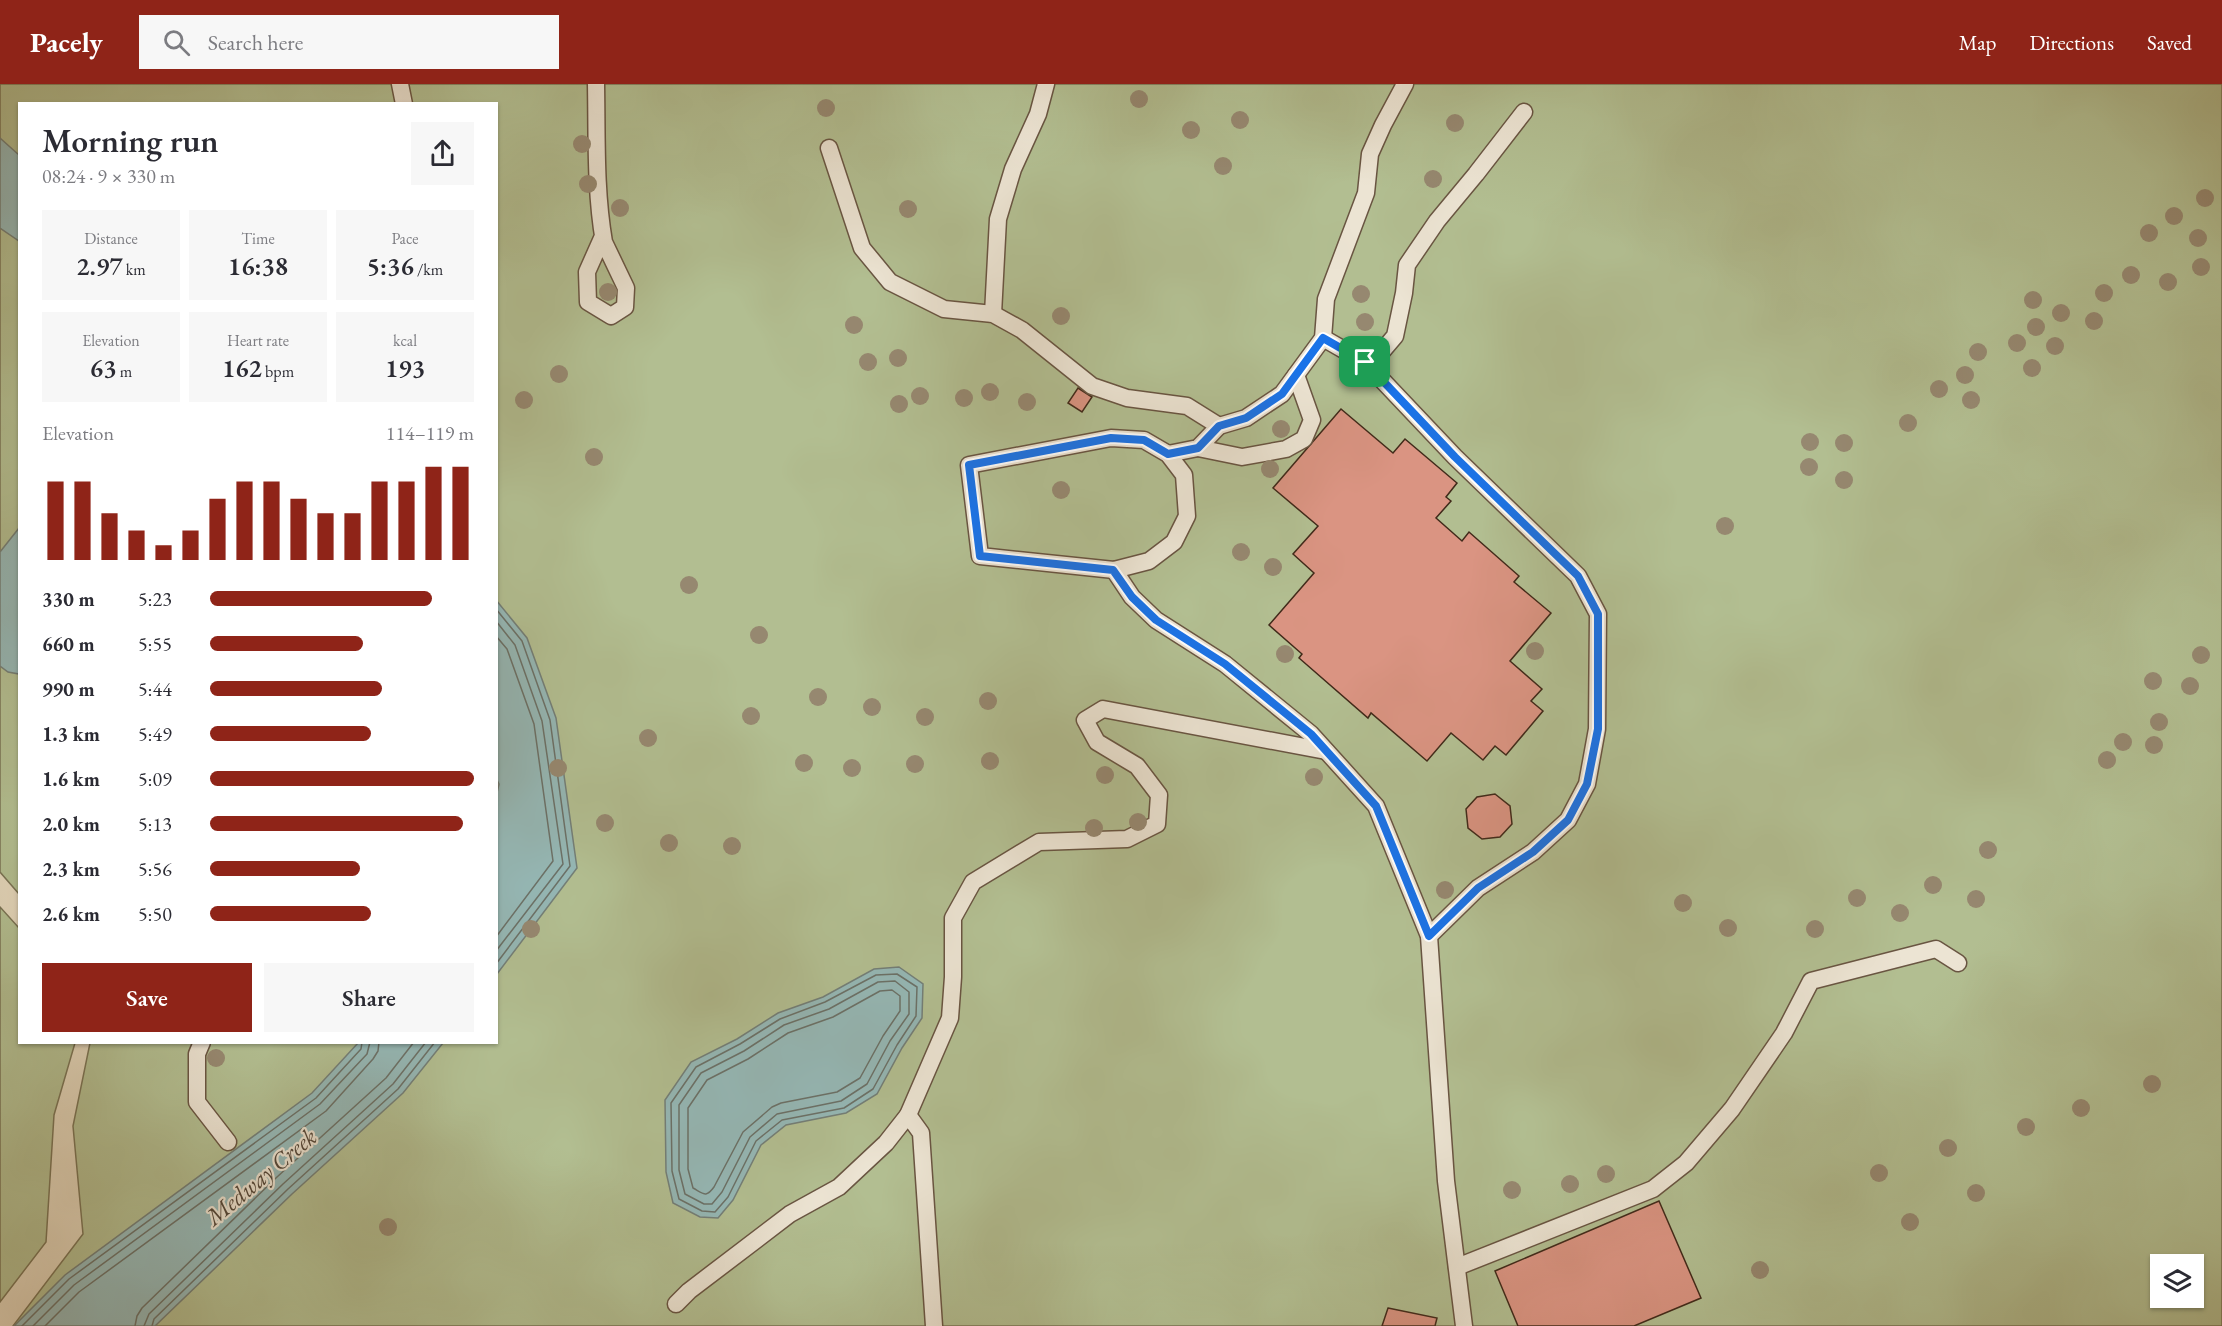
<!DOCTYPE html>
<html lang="en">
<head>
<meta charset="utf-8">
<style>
	:root { --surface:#fff; --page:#f7f7f7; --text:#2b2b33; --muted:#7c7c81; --accent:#8f2418 }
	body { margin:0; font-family:"EB Garamond",serif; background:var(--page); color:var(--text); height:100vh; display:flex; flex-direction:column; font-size:22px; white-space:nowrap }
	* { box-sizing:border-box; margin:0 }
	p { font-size:20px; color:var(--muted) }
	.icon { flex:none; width:33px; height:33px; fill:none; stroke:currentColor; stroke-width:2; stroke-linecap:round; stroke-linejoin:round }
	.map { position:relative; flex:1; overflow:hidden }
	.side { position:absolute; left:18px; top:18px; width:480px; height:942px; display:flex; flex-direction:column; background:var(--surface); border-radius:0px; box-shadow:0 2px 4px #0004 }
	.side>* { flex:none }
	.controls { position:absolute; left:2150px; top:1170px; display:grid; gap:12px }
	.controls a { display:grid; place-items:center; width:54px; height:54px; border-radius:0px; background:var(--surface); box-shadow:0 2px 4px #0004; font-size:30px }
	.pin { position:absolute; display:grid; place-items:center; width:51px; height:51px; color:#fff; margin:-26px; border-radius:12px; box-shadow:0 3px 9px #0006 }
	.round { display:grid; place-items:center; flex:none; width:63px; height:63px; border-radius:0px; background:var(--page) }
	.summary { display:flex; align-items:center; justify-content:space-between; height:102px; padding:0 24px }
	h1 { font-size:33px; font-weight:600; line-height:45px }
	.metrics { display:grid; grid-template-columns:repeat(3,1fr); gap:9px; height:102px; padding:6px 24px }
	.metrics div { display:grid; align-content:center; border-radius:0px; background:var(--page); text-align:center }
	.metrics b { font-size:26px; font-weight:600 }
	.metrics small { font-size:16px; font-weight:400 }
	.metrics p { font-size:16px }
	.chart { height:168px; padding:12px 24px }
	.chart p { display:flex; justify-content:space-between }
	.chart svg { width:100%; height:108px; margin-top:6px; stroke:var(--accent); stroke-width:6 }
	.cta { display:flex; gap:12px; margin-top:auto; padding:12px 24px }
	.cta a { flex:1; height:69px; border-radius:0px; background:var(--accent); color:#fff; font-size:24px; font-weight:600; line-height:69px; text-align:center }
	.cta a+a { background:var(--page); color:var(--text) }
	ul { padding:0 24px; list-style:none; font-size:20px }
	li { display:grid; grid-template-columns:96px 72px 1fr; align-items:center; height:45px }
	li i { height:15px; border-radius:8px; background:var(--accent) }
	header { display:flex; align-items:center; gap:36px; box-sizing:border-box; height:84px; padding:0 30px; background:var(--accent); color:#fff }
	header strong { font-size:28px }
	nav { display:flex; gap:33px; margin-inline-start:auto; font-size:21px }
	.search { width:420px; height:54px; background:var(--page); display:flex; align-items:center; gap:15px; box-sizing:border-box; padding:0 21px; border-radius:0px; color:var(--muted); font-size:22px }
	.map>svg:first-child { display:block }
	.green { fill:#b2be91; stroke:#7a7456; stroke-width:1.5; fill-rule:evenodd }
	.water { fill:#95b8b6; stroke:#737f78; stroke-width:1.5 }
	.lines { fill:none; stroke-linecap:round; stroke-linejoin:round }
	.shore { stroke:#6b7168; stroke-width:1.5 }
	.building { fill:#da9482; stroke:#412a1a; stroke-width:1.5 }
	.lane-casing { stroke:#695542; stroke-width:19 }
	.lane { stroke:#ece4d3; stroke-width:16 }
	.tree { fill:#968870 }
	.route-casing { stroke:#fff; stroke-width:12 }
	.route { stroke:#1a73e8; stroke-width:8 }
	.labels { text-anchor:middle; stroke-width:4.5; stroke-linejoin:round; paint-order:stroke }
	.water-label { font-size:24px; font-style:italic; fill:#524639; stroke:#ece4d3 }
</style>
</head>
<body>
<header>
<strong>Pacely</strong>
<div class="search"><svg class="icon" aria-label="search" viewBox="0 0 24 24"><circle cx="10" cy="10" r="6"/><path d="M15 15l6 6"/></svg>Search here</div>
<nav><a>Map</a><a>Directions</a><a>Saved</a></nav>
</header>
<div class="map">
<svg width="2222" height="1242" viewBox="0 0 2222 1242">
	<rect width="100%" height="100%" fill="#e2d6bb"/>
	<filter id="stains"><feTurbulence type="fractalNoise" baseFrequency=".00333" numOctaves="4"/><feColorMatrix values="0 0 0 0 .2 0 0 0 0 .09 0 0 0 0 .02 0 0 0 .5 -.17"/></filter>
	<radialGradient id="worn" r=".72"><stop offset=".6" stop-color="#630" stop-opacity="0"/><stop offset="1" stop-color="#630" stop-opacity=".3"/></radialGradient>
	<g class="green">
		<path d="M0 0H2222V1242H13L83 1150 73 1042 90 959 496 958V20H20L19 810 0 788ZM2160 1180H2193V1214H2160Z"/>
		<polygon points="0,823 19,844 20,958 75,959 54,1031 46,1158 0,1218"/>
	</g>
	<g class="water">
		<polygon points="0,54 19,71 19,157 0,144"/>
		<polygon points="19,444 19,590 8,588 0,582 0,468"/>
		<polygon points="496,516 527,554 556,634 577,784 497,890 496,713 499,700 496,694"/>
		<polygon points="899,883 923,900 922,934 902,964 877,1010 846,1029 786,1041 761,1061 733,1116 718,1134 700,1133 673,1119 666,1088 665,1016 691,978 737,955 778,929 823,913 874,885"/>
		<polygon points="358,959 443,959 403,1009 292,1110 155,1242 14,1242 65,1191 312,1009"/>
	</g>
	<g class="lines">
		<g class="shore">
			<polyline points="496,525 522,557 550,636 570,782 496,880"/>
			<polyline points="496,537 515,561 542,637 563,780 496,867"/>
			<polyline points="496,552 507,565 534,640 553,777 496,853"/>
			<polygon points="897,890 917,903 916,932 897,961 873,1005 844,1024 782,1036 756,1057 728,1113 715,1128 702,1127 679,1115 672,1087 671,1019 696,983 740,960 780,935 825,918 876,891"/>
			<polygon points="895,897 909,908 909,930 890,957 867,1000 841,1017 777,1030 750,1053 722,1108 712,1120 704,1120 685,1110 679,1086 679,1021 701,989 744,967 784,941 829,925 878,898"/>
			<path d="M892 906 900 912V927L883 952 860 994 837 1008 781 1019 772 1023 743 1048 714 1103C706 1114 704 1110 693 1104L688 1085V1024L707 996 748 975 788 949 833 933 880 907Z"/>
			<polyline points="22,1242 69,1195 316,1014 361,965 362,958"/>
			<polyline points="33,1242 74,1201 320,1020 367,970 370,958"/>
			<polyline points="45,1242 79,1208 326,1027 373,975 378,967 379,958"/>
			<polyline points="135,1242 137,1232 142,1224 277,1093 386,994 414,958"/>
			<polyline points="144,1242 149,1230 283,1100 393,1000 426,958"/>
			<polyline points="152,1242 154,1235 288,1105 398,1005 435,958"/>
		</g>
	</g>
	<g class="building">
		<polygon points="1078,304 1092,313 1082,328 1068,319"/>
		<polygon points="1341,325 1393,369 1405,355 1457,399 1446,413 1451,417 1436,434 1462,457 1469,448 1519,492 1514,498 1551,529 1510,577 1542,605 1531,617 1543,627 1506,671 1495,662 1483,676 1451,649 1427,677 1371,629 1368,634 1299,574 1302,570 1269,541 1314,489 1293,470 1318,442 1273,404"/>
		<polygon points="1495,710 1510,722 1512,740 1500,753 1482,755 1468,744 1466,725 1477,713"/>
		<polygon points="1659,1117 1701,1214 1634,1242 1518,1242 1495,1187"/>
		<polygon points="1388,1224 1437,1234 1435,1242 1382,1242"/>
	</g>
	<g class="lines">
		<g class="lane-casing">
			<g id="lane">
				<polyline points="400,0 404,20"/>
				<path d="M596 0C597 53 595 106 604 158L626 204 625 223 611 232 588 218 587 188 603 152"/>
				<polyline points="829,64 862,164 890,198 944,225 993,230 1022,246 1092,302 1127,314 1187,322 1219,342 1246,334 1282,310 1323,254 1326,215 1366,109 1370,70 1383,41 1405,0"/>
				<polyline points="993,230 998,135 1013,85 1038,30 1046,0"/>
				<polyline points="1323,254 1365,278 1378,272 1395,252 1404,209 1407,181 1437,137 1476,90 1524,28"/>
				<polyline points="1365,278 1455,373 1578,492 1598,530 1597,645 1587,700 1568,736 1533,768 1478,804 1429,852"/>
				<polygon points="1111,354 1144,356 1168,370 1184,391 1187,432 1174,458 1149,477 1114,486 980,472 969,381"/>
				<polyline points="1198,364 1242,373 1286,365 1304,355 1312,336 1296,291"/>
				<polyline points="1168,370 1198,364 1219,342"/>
				<polyline points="1114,486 1132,513 1156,536 1225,580 1311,650 1376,722 1429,852 1446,1097 1464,1242"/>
				<polyline points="202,958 197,970 197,1018 228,1058"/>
				<polyline points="908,1031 921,1049 934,1242"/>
				<polyline points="1457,1183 1653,1105 1686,1079 1732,1025 1784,949 1811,897 1936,865 1958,879"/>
				<polyline points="676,1220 689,1207 790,1130 839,1103 886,1059 908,1031 950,934 953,893 953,834 973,798 1039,758 1127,755 1157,740 1159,711 1137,682 1097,658 1085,636 1103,625 1326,667"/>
			</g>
		</g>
		<use href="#lane" class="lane"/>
	</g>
	<g class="tree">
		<circle cx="1139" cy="15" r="9"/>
		<circle cx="826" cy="24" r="9"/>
		<circle cx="1240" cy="36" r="9"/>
		<circle cx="1455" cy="39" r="9"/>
		<circle cx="1191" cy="46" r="9"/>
		<circle cx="582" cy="60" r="9"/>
		<circle cx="1223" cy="82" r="9"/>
		<circle cx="1433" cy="95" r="9"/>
		<circle cx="588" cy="100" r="9"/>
		<circle cx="2205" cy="114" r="9"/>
		<circle cx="620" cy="124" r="9"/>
		<circle cx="908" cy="125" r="9"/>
		<circle cx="2174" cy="132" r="9"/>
		<circle cx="2149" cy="149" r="9"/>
		<circle cx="2198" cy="154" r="9"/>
		<circle cx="2201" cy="183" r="9"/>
		<circle cx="2131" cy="191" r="9"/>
		<circle cx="2168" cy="198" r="9"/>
		<circle cx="608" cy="208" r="9"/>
		<circle cx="2104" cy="209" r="9"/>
		<circle cx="1361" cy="210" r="9"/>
		<circle cx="2033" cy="216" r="9"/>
		<circle cx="2061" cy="229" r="9"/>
		<circle cx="1061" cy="232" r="9"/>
		<circle cx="2094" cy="237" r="9"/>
		<circle cx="1365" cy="238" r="9"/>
		<circle cx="854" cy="241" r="9"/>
		<circle cx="2036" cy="243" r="9"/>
		<circle cx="2017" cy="259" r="9"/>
		<circle cx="2055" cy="262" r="9"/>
		<circle cx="1978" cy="268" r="9"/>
		<circle cx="898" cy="274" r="9"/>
		<circle cx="868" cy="278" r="9"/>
		<circle cx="2032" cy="284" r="9"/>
		<circle cx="559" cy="290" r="9"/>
		<circle cx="1965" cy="291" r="9"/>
		<circle cx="1939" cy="305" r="9"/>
		<circle cx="990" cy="308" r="9"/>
		<circle cx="920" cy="312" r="9"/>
		<circle cx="964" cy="314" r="9"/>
		<circle cx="524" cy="316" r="9"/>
		<circle cx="1971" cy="316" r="9"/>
		<circle cx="1027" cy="318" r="9"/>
		<circle cx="899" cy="320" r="9"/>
		<circle cx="1908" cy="339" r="9"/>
		<circle cx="1281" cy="345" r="9"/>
		<circle cx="1810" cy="358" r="9"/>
		<circle cx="1844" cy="359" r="9"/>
		<circle cx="594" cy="373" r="9"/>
		<circle cx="1809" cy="383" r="9"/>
		<circle cx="1270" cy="385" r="9"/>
		<circle cx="1844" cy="396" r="9"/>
		<circle cx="1061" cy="406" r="9"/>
		<circle cx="1725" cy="442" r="9"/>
		<circle cx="1241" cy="468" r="9"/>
		<circle cx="1273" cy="483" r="9"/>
		<circle cx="689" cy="501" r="9"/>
		<circle cx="759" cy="551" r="9"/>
		<circle cx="1535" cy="567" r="9"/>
		<circle cx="1285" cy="570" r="9"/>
		<circle cx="2201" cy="571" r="9"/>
		<circle cx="2153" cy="597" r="9"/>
		<circle cx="2190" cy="602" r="9"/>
		<circle cx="818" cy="613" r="9"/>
		<circle cx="988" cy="617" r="9"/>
		<circle cx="872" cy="623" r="9"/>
		<circle cx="751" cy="632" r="9"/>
		<circle cx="925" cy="633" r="9"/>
		<circle cx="2159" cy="638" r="9"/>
		<circle cx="648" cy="654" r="9"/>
		<circle cx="2123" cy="658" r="9"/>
		<circle cx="2154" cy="661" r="9"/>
		<circle cx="2107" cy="676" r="9"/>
		<circle cx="990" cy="677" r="9"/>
		<circle cx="804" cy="679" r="9"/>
		<circle cx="915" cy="680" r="9"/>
		<circle cx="558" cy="684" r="9"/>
		<circle cx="852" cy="684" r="9"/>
		<circle cx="1105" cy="691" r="9"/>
		<circle cx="1314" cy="693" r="9"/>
		<circle cx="1138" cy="738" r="9"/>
		<circle cx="605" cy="739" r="9"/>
		<circle cx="1094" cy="744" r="9"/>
		<circle cx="669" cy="759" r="9"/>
		<circle cx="732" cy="762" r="9"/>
		<circle cx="1988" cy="766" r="9"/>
		<circle cx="1933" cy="801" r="9"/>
		<circle cx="1445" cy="806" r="9"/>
		<circle cx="1857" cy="814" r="9"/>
		<circle cx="1976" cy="815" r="9"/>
		<circle cx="1683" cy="819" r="9"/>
		<circle cx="1900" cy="829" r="9"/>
		<circle cx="1728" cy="844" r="9"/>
		<circle cx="531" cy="845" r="9"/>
		<circle cx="1815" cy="845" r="9"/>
		<circle cx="216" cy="974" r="9"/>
		<circle cx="2152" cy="1000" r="9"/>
		<circle cx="2081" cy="1024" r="9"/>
		<circle cx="2026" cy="1043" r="9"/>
		<circle cx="1948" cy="1064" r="9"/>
		<circle cx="1879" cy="1089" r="9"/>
		<circle cx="1606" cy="1090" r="9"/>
		<circle cx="1570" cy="1100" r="9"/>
		<circle cx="1512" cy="1106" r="9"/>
		<circle cx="1976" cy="1109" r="9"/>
		<circle cx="1910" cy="1138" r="9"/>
		<circle cx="388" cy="1143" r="9"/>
		<circle cx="1760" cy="1186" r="9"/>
	</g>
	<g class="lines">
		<g class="route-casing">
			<polygon id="route" points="1323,254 1365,278 1455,373 1578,492 1598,530 1598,645 1587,700 1568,736 1533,768 1478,804 1429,852 1376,722 1311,650 1225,580 1156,536 1132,513 1113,486 980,472 969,381 1111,354 1144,356 1168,370 1198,364 1219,342 1246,334 1282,310"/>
		</g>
		<use href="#route" class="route"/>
	</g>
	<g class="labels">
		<g class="water-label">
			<text transform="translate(261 1093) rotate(-40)" y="8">Medway Creek</text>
		</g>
	</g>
	<rect width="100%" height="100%" filter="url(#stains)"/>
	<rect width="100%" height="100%" fill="url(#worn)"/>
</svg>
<div class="controls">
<a><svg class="icon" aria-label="layers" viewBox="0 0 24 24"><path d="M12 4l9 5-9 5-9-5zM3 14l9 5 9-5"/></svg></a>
</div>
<div class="pin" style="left:1365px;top:278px;background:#1e9e55"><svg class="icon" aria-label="arrive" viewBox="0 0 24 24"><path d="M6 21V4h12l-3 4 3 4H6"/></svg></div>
<section class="side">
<div class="summary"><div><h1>Morning run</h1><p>08:24 · 9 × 330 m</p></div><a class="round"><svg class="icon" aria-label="share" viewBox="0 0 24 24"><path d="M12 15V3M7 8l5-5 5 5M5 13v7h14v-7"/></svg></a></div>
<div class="metrics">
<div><p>Distance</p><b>2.97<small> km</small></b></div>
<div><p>Time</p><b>16:38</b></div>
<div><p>Pace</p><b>5:36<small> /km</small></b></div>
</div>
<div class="metrics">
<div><p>Elevation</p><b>63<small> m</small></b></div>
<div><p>Heart rate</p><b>162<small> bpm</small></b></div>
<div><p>kcal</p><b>193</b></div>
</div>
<div class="chart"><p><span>Elevation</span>114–119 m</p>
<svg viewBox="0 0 160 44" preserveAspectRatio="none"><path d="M5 44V12M15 44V12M25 44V25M35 44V32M45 44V38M55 44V32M65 44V19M75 44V12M85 44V12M95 44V19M105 44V25M115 44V25M125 44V12M135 44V12M145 44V6M155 44V6"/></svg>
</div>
<ul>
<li><b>330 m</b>5:23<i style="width:84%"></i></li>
<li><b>660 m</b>5:55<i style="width:58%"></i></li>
<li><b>990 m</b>5:44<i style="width:65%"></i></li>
<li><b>1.3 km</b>5:49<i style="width:61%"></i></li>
<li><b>1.6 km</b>5:09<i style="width:100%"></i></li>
<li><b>2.0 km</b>5:13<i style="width:96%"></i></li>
<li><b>2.3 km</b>5:56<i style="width:57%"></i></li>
<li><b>2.6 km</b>5:50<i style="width:61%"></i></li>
</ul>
<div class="cta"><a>Save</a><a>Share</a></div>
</section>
</div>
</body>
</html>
